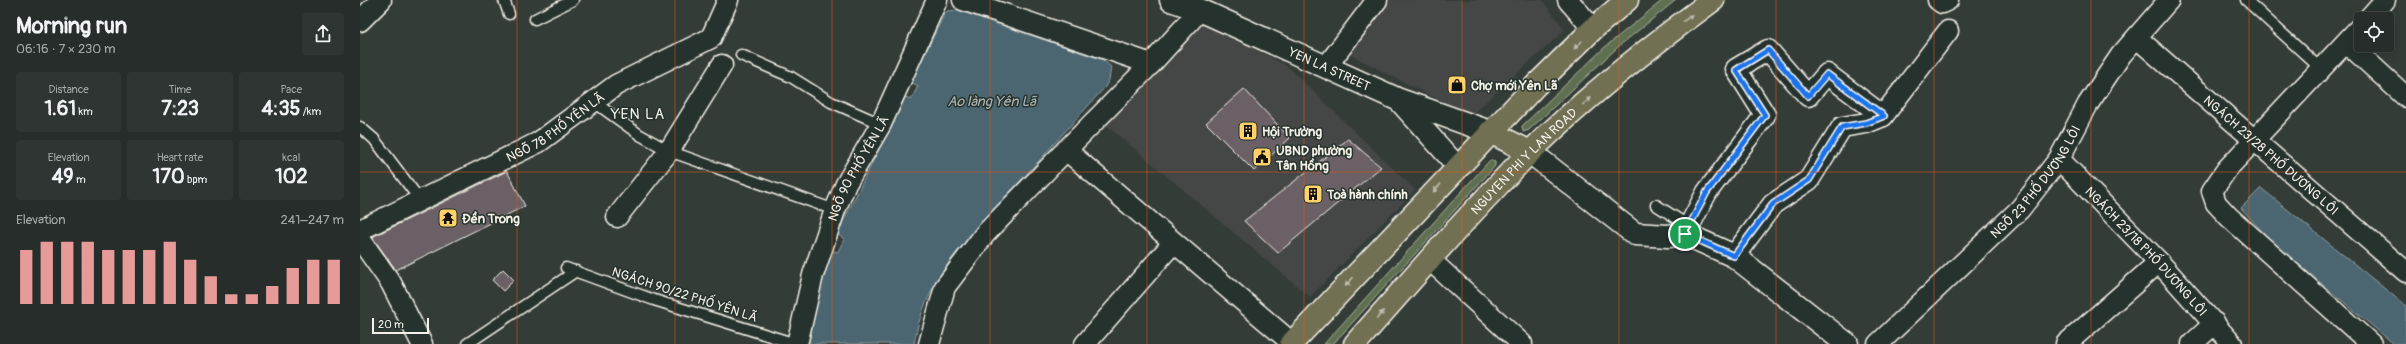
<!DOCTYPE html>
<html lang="en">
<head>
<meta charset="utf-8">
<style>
	:root { --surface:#272d2a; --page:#2f3532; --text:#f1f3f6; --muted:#a4a8a8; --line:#434947; --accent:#e69b98 }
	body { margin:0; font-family:Pangolin,sans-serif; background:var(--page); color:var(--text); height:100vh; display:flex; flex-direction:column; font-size:15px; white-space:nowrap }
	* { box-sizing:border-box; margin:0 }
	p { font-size:13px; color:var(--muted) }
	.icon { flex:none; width:22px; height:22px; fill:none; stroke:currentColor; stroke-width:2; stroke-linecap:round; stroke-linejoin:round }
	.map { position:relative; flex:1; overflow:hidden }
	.details { display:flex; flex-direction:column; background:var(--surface); width:360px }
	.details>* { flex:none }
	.fabs { position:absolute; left:1994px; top:12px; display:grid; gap:8px }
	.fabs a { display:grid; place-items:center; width:40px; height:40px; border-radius:4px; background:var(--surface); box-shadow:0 2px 10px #0003,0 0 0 1px var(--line); font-size:20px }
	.scale { position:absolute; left:12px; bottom:10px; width:57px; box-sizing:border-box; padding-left:4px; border:2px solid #f4f1e8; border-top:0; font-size:11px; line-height:14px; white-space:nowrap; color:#f4f1e8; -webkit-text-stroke:3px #26332d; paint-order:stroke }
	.pin { position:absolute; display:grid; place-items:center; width:34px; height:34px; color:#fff; margin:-17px; border:2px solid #fff; border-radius:50%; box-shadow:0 1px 4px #0007 }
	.round { display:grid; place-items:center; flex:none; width:42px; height:42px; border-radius:4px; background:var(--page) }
	.headline { display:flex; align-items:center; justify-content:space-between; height:68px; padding:0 16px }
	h1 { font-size:22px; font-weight:700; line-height:30px }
	.figures { display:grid; grid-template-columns:repeat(3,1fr); gap:6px; height:68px; padding:4px 16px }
	.figures div { display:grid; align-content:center; border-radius:4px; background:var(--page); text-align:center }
	.figures b { font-size:20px; font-weight:700 }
	.figures small { font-size:11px; font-weight:400 }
	.figures p { font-size:11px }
	.chart { height:112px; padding:8px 16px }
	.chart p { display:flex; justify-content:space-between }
	.chart svg { width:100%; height:72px; margin-top:4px; stroke:var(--accent); stroke-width:6 }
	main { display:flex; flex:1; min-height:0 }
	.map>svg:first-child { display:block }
	.built { fill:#444746 }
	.green { fill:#5f6f51; stroke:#aab09c }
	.water { fill:#4c6671; stroke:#8f9ea1 }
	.building { fill:#6b6166; stroke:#f4f1e8 }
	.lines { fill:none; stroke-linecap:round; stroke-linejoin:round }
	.lane-casing { stroke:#f4f1e8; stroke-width:13 }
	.street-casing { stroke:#f4f1e8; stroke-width:23 }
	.secondary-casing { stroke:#f4f1e8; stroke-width:25 }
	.primary-casing { stroke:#f4f1e8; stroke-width:25 }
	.lane { stroke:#26332d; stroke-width:10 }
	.street { stroke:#26332d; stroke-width:20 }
	.secondary { stroke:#26332d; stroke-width:22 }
	.primary { stroke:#716f52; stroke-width:22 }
	.oneway { fill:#c0bdac }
	.route-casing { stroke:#fff; stroke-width:8 }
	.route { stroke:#1a73e8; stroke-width:5 }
	.grid { fill:none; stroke:#e8590c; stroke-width:1; stroke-opacity:0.55 }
	.labels { text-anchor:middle; stroke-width:3; stroke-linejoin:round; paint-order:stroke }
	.street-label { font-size:13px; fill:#f4f1e8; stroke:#26332d }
	.poi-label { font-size:13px; font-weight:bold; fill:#f4f1e8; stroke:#26332d; text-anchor:start }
	.water-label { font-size:14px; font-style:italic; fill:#b1b9b8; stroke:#26332d }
	.quarter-label { font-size:15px; letter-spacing:1px; fill:#f4f1e8; stroke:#26332d }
</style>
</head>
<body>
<main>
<section class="details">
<div class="headline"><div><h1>Morning run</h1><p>06:16 · 7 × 230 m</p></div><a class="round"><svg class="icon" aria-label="share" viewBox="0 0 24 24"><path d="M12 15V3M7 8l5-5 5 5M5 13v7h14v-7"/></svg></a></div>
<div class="figures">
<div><p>Distance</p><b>1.61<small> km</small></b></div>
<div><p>Time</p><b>7:23</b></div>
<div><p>Pace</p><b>4:35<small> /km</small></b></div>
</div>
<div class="figures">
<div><p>Elevation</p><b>49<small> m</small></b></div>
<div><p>Heart rate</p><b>170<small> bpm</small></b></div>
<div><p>kcal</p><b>102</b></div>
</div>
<div class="chart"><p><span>Elevation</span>241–247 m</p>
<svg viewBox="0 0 160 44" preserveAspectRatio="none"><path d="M5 44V11M15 44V6M25 44V6M35 44V6M45 44V11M55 44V11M65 44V11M75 44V6M85 44V17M95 44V27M105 44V38M115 44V38M125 44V33M135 44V22M145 44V17M155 44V17"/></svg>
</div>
</section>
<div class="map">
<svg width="2046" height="344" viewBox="0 0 2046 344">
	<rect width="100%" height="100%" fill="#343c38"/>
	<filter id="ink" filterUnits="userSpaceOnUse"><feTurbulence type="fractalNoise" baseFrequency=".025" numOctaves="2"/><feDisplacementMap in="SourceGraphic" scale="8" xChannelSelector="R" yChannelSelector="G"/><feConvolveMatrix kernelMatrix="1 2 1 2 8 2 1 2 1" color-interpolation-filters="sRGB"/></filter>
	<g filter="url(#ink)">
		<g class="built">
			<polygon points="1030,0 1182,0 1205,30 1110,116 989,54"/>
			<polygon points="841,19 928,67 1055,190 950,297 744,123"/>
		</g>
		<g class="green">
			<polygon points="1303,0 1316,0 1259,46 1169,130 1163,132 1162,126 1245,47"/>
			<polygon points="1130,160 1135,162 1135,166 973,344 964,344"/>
		</g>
		<g class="water">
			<path d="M597 10 743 60 751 67 749 80 745 87 596 253C574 281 560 309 554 344H449L460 287 470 250 478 252 484 239 477 234 527 133 542 95 551 100 558 86 551 82 584 15 587 11Z"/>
			<polygon points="1901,188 2046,306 2046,344 2034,344 1913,243 1881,208"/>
		</g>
		<g class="building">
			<polygon points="884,89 930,138 894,171 846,123"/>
			<polygon points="988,139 1021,167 918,253 884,221"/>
			<polygon points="147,171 165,206 36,270 12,237"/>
			<polygon points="143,269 154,280 143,291 132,280"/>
		</g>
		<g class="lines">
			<g class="lane-casing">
				<g id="lane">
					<polyline points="144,0 149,14"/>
					<polyline points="1886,0 1961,69"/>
					<polyline points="175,19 213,0"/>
					<polyline points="381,55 431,77 471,102 521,124"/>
					<polyline points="234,102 280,135 309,151 475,210"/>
					<polyline points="0,127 14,139 60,200"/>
					<polyline points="1296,205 1329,226"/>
					<polyline points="206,268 294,300 436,344"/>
					<polyline points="107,344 216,271"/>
				</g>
			</g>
			<g class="street-casing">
				<g id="street">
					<polyline points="603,0 791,64"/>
					<polyline points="1208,0 1233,29"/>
					<polyline points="1578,0 1582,3 1588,0"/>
					<polyline points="840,10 791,64 706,150 932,343"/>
					<polyline points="2008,19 2025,0"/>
					<polyline points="0,21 21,0"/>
					<polyline points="2001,26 1867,169 1852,191 1856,203 1869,217 2011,344"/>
					<path id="s1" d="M1777 38 2046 272"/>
					<polyline points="1987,43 2046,97"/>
					<polyline points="966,67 1017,0"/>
					<polyline points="1037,99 1097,166"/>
					<path id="s2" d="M1699 159 1799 262 1872 344"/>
					<polyline points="257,217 309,151 362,65"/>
					<path id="s3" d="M0 230 179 142 256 85 351 38 368 0"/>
					<polyline points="1325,234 1347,192 1405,115 1376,69 1408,50 1448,96 1467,74 1523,116"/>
					<polyline points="0,239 31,283 62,344"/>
					<polyline points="1374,256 1413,204 1449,180 1482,127 1506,123 1523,116 1588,31"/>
					<polyline points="1069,259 1162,344"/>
					<path id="s4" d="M437 344 453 275 475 210 486 184 521 124 577 0"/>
					<polyline points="569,344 585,287 625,234 706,150"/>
					<polyline points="725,344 813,243"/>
					<path id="s5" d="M1518 344 1660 209 1699 159 1728 104 1761 55 1809 0"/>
					<polyline points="1706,344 1799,262"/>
					<polyline points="1832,344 1855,323"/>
				</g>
			</g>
			<g class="secondary-casing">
				<g id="secondary">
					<path id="s6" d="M811 0 840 10 1037 99 1130 132"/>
					<polyline points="1170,152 1275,234 1308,236 1325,234 1374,256 1487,344"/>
				</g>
			</g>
			<g class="primary-casing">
				<g id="primary">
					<polyline points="1130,132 1170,152"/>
					<polyline points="931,344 1176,85 1233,29 1267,0"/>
					<path id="s7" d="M995 344C1052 279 1109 214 1170 152 1227 96 1289 47 1353 0"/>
				</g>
			</g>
			<use href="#lane" class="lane"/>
			<use href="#street" class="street"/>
			<use href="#secondary" class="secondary"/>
			<use href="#primary" class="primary"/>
		</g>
		<defs><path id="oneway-solid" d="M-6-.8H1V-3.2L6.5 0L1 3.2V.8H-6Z"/></defs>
		<g class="oneway">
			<use href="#oneway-solid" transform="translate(1328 18) rotate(-35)"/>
			<use href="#oneway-solid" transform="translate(1218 45) rotate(135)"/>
			<use href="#oneway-solid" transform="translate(1227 101) rotate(-41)"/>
			<use href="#oneway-solid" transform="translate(1077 188) rotate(133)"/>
			<use href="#oneway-solid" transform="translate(989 282) rotate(133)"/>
			<use href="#oneway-solid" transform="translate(1020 315) rotate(-49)"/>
		</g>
	</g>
	<g class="lines" filter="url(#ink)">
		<g class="route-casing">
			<polygon id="route" points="1408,50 1448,96 1467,74 1524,116 1506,123 1482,127 1449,180 1413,204 1374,256 1325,234 1347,192 1405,115 1376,70"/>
		</g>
		<use href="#route" class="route"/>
	</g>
	<path class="grid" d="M157 0V344M315 0V344M472 0V344M630 0V344M787 0V344M944 0V344M1102 0V344M1259 0V344M1416 0V344M1574 0V344M1731 0V344M1889 0V344M0 172H2046"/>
	<defs>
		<g id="shop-square" transform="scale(1)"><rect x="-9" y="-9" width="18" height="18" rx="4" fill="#ffd166" stroke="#26332d"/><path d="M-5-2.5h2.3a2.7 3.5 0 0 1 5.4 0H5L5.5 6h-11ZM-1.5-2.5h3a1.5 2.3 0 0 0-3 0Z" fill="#111"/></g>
		<g id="building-square" transform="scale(1)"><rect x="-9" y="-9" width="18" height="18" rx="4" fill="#ffd166" stroke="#26332d"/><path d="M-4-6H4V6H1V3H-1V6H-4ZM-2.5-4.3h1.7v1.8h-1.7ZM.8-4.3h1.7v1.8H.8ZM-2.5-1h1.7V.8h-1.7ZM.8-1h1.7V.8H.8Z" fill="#111"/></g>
		<g id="civic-square" transform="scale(1)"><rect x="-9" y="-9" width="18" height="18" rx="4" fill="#ffd166" stroke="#26332d"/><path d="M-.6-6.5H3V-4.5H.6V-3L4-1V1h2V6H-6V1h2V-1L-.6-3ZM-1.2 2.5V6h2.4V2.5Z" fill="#111"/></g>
		<g id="temple-square" transform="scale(1)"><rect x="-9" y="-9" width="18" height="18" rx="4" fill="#ffd166" stroke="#26332d"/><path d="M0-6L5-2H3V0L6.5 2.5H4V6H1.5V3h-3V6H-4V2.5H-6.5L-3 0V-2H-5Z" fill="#111"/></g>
	</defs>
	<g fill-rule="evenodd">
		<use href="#shop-square" x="1097" y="85"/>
		<use href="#building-square" x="888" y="131"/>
		<use href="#civic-square" x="902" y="157"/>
		<use href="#building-square" x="953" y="194"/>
		<use href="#temple-square" x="88" y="218"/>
	</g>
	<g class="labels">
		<g class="street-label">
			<text dy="5" stroke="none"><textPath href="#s6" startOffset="173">YEN LA STREET</textPath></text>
			<text dy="5" stroke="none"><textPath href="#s3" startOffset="221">NGÕ 78 PHỐ YÊN LÃ</textPath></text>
			<text dy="5" stroke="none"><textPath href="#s1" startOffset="178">NGÁCH 23/28 PHỐ DƯƠNG LÔI</textPath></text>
			<text dy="5" stroke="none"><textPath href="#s7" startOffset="249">NGUYEN PHI Y LAN ROAD</textPath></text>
			<text dy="5" stroke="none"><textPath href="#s4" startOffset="187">NGÕ 90 PHỐ YÊN LÃ</textPath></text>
			<text dy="5" stroke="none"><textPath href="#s5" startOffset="227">NGÕ 23 PHỐ DƯƠNG LÔI</textPath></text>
			<text dy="5" stroke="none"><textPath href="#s2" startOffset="127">NGÁCH 23/18 PHỐ DƯƠNG LÔI</textPath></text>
			<text transform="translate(325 294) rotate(18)" y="5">NGÁCH 90/22 PHỐ YÊN LÃ</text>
		</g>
		<g class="poi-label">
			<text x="1111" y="90">Chợ mới Yên Lã</text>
			<text x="902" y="136">Hội Trường</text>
			<text x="916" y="155">UBND phường<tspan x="916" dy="15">Tân Hồng</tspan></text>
			<text x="967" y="199">Toà hành chính</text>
			<text x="102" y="223">Đền Trong</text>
		</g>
		<g class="water-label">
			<text x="632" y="106">Ao làng Yên Lã</text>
		</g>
		<g class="quarter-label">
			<text x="278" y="119">YEN LA</text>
		</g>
	</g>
</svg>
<div class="fabs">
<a><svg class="icon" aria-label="locate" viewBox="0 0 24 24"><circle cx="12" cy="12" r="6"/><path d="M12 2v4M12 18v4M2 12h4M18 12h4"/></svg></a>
</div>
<div class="scale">20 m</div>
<div class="pin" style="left:1325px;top:234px;background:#1e9e55"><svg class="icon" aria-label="arrive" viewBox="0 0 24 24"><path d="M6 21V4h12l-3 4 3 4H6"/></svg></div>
</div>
</main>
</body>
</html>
